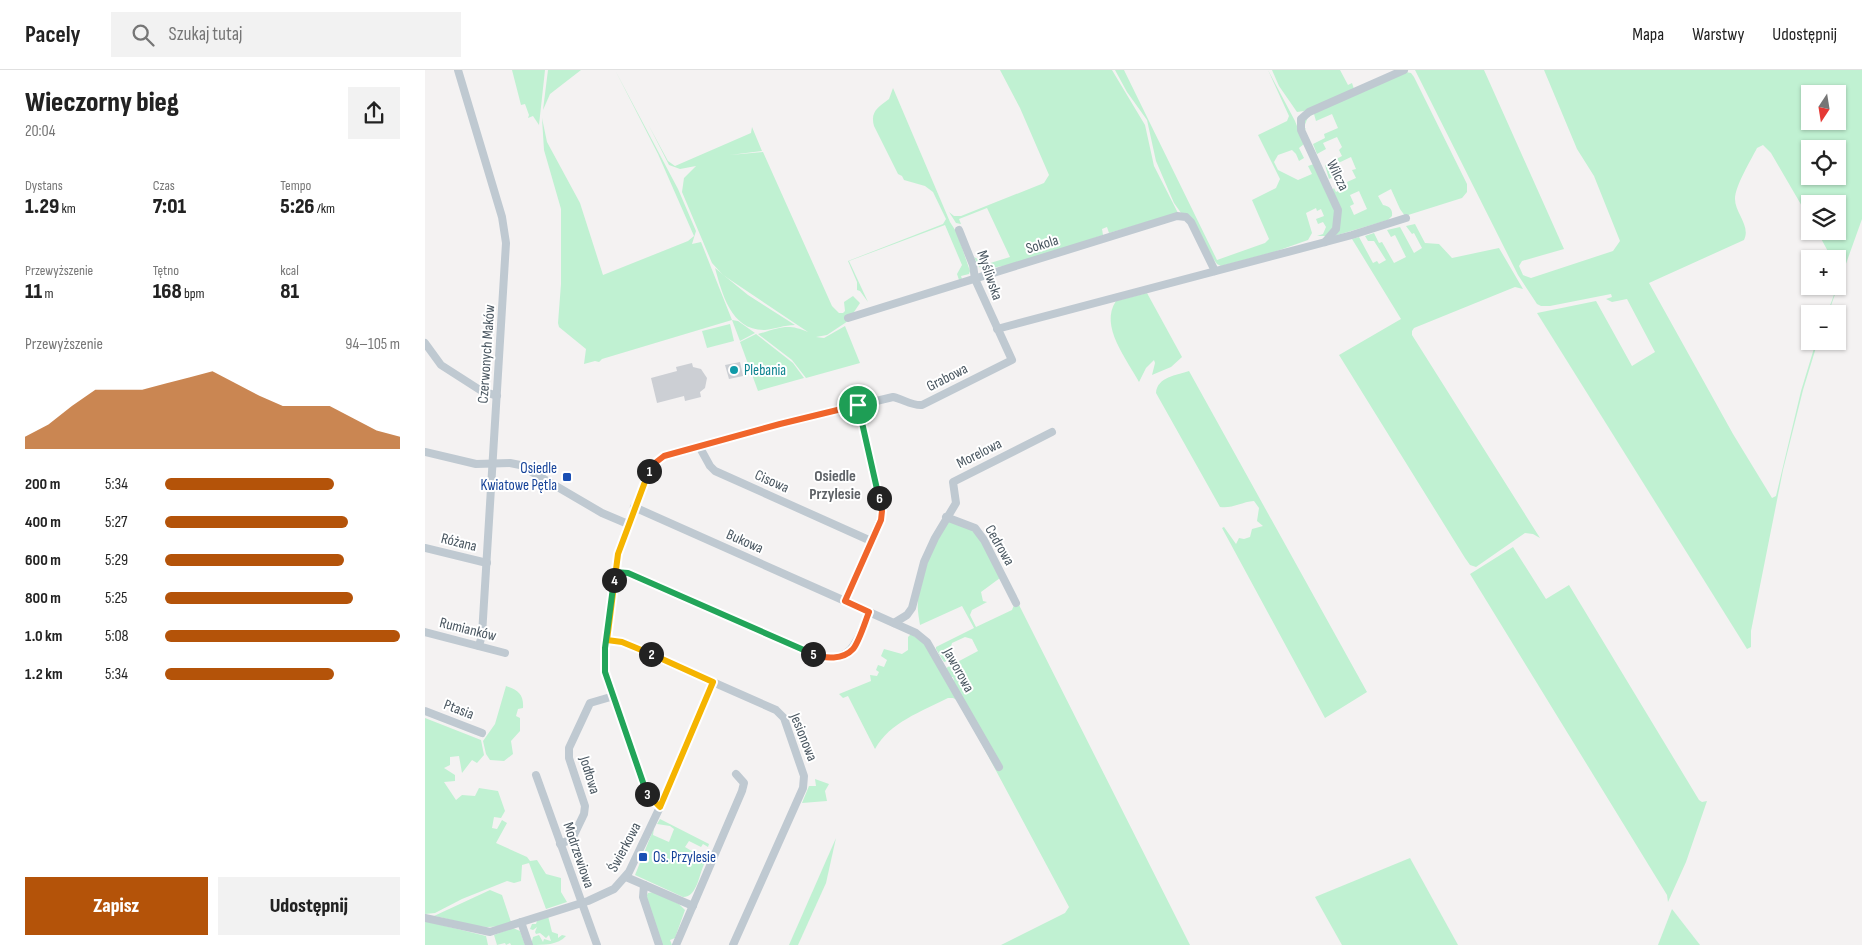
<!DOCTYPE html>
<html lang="pl">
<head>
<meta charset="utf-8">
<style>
	:root { --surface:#fff; --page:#f2f2f2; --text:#222; --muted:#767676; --line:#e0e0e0; --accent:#b45309 }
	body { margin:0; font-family:"Sofia Sans Condensed",sans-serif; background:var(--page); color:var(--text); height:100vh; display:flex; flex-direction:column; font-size:19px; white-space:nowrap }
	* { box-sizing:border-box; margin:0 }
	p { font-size:16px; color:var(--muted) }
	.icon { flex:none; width:28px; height:28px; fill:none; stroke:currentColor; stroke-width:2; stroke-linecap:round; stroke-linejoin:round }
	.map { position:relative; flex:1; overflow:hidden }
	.sheet { display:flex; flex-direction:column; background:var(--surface); width:425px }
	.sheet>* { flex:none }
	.needle { width:32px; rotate:192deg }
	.fabs { position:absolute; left:1376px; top:15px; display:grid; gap:10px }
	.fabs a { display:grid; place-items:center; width:45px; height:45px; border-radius:0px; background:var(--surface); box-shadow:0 1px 4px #0004; font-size:25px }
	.pin { position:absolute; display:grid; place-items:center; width:42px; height:42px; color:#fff; margin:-21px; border:2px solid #fff; border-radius:50%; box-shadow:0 1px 5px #0007 }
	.km { position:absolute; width:25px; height:25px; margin:-12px; border-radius:50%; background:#222; color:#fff; font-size:14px; line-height:25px; text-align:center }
	.round { display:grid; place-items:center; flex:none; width:52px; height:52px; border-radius:0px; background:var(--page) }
	.overview { display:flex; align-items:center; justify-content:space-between; height:85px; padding:0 25px }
	h1 { font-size:28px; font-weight:800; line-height:38px }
	.metrics { display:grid; grid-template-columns:repeat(3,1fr); gap:8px; height:85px; padding:5px 25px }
	.metrics div { display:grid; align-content:center }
	.metrics b { font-size:21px; font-weight:800 }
	.metrics small { font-size:14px; font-weight:400 }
	.metrics p { font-size:14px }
	.chart { height:140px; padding:10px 25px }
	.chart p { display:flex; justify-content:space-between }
	.chart svg { width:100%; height:90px; margin-top:5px; fill:var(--accent); opacity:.7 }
	.button { display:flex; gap:10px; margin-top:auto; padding:10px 25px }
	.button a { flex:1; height:58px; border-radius:0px; background:var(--accent); color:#fff; font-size:20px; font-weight:800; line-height:58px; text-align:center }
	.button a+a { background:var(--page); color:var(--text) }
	ul { padding:0 25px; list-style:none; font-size:16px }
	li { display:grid; grid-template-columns:80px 60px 1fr; align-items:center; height:38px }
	li i { height:12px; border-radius:6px; background:var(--accent) }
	header { display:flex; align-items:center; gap:30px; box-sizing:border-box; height:70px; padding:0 25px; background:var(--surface); border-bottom:1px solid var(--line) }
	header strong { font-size:24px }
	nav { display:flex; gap:28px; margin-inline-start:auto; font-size:18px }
	.search { width:350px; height:45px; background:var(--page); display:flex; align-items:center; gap:12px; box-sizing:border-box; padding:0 18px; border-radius:0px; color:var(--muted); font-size:19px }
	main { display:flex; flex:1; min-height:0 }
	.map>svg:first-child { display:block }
	.green { fill:#c0f1d2; fill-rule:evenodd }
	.building { fill:#cccfd4 }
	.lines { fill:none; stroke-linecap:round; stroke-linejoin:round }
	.minor { stroke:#bfc9d1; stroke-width:8 }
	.split-1-casing { stroke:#fff; stroke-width:10 }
	.split-2-casing { stroke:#fff; stroke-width:10 }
	.split-3-casing { stroke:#fff; stroke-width:10 }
	.split-4-casing { stroke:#fff; stroke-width:10 }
	.split-5-casing { stroke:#fff; stroke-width:10 }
	.split-6-casing { stroke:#fff; stroke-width:10 }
	.split-7-casing { stroke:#fff; stroke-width:10 }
	.split-1 { stroke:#f0652b; stroke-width:6 }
	.split-2 { stroke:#f5b400; stroke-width:6 }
	.split-3 { stroke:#f5b400; stroke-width:6 }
	.split-4 { stroke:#22a559; stroke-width:6 }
	.split-5 { stroke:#22a559; stroke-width:6 }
	.split-6 { stroke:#f0652b; stroke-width:6 }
	.split-7 { stroke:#22a559; stroke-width:6 }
	.culture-dot { fill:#0f9aa8; stroke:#fff; stroke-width:2 }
	.transit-dot { fill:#1a4fb4; stroke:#fff; stroke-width:2 }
	.labels { text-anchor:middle; stroke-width:4; stroke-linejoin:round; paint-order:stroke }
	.street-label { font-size:15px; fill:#495660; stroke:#fff }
	.culture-label { font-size:15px; fill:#0d838f; stroke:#fff; text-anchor:start }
	.transit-label { font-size:15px; fill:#164399; stroke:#fff; text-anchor:end }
	.neighbourhood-label { font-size:16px; font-weight:bold; fill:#5e6267; stroke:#fff }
</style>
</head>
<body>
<header>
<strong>Pacely</strong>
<div class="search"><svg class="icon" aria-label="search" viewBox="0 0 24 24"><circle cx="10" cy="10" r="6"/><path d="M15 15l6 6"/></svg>Szukaj tutaj</div>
<nav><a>Mapa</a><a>Warstwy</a><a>Udostępnij</a></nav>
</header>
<main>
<section class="sheet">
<div class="overview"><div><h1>Wieczorny bieg</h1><p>20:04</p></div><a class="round"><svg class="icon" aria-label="share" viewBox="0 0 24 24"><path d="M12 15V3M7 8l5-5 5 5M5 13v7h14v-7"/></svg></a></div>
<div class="metrics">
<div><p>Dystans</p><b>1.29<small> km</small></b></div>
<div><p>Czas</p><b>7:01</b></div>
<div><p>Tempo</p><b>5:26<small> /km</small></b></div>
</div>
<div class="metrics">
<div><p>Przewyższenie</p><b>11<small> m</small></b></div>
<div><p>Tętno</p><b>168<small> bpm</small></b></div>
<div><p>kcal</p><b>81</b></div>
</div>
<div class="chart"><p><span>Przewyższenie</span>94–105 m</p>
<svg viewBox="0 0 160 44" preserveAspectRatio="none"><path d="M0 44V38L10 32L20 23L30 15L40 15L50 15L60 12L70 9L80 6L90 12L100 18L110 23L120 23L130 23L140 29L150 35L160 38V44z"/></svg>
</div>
<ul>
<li><b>200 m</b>5:34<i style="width:72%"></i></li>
<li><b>400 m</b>5:27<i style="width:78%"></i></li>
<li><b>600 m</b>5:29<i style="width:76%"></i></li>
<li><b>800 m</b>5:25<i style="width:80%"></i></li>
<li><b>1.0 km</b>5:08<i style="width:100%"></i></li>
<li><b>1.2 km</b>5:34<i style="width:72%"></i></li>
</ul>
<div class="button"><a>Zapisz</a><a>Udostępnij</a></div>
</section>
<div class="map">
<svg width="1437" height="875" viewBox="0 0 1437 875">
	<rect width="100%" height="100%" fill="#f4f2f2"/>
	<g class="green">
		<polygon points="82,0 120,0 114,55 108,46 103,48 104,45 100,34 96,35 87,0"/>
		<polygon points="123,0 156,0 125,24 118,40"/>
		<polygon points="190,0 253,119 271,161 267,174 276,172 307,250 313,251 330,263 315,271 307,250 177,289 174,292 170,291 159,294 161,279 134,257 133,253 136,214 136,139 119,80 117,48 122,72 155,133 178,205 263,171 269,166 233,84"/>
		<path d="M575 0H687L720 55 729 96 753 143 684 163 682 157 677 159 678 165C659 171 568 205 554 197L549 187 562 194 585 187 562 138 534 149 536 154 531 153 524 142 529 146H536L619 113 624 105 595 38Z"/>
		<polygon points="690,0 699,0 792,190 840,173 844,169 827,130 851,118 855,109 833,65 862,51 864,46 843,0 870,51 879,74 874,78 879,88 874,91 871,84 867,80 853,85 849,92 853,100 873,110 887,104 883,96 889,94 911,142 909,156 901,166 892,166 898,164 901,157 898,152 893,154 891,149 899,146 896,139 892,141 891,138 881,143 887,163 883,170 849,182 796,196 792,194 749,133 731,91 722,50 702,22"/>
		<polygon points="847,0 915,0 923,15 927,13 929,19 879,41 872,42 854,16"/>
		<path d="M990 0H1059L1139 179 1097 191 1094 196 1098 205 1106 208 1188 181 1195 171 1169 106 1152 79 1119 0H1437V149L1403 244H1402L1415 208 1412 189H1407L1392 161H1412V134H1385V150L1346 83 1338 75 1332 78C1326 90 1310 116 1310 129 1310 143 1326 156 1319 170L1224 213 1308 364 1347 428 1351 426 1376 321 1390 275 1393 271 1378 320 1358 400 1326 561V577L1322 579 1112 243 1171 231 1207 296 1230 282 1202 229 1187 232 1181 229 1187 227 1186 224 1125 236H1116L1112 234 1093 205ZM1385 24H1412V51H1385ZM1385 79H1412V106H1385Z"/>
		<path d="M981 2 986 3 989 7 1042 114V122L1037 128 980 146 975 139 966 119 953 126 958 135C964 136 968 139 967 146L963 150 909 166 912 161 908 119 909 118 911 122 923 116 922 112 931 108 927 100 931 99 926 87 907 96 911 105 904 109 900 95 917 86 914 80 917 77 912 67 898 73 901 79 892 84 888 74 900 68 899 64 913 58 907 44 891 51 889 44 883 47 879 57 881 59 878 61 879 48ZM934 121 942 139 929 145 925 136 929 134 925 125Z"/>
		<path d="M468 18 525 152 532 163 545 201 544 204 536 206 537 209 534 210 532 204 537 195 520 155 424 191 443 232 435 221 432 220V212L423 191 518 154 521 149 508 122 500 116 479 110 477 106 473 104 449 56C445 42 453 37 464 29Z"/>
		<path d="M223 54 243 91 250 96 326 63 327 57 337 81 305 85 338 82 407 236 414 243H418L420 241 419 232 428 226 435 233 423 251 402 265 391 267 399 268 420 256 435 293 381 308 367 290 333 264C355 258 362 253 383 262L298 205 287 193 257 122 259 108 271 96 255 99 244 95Z"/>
		<polygon points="990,154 1000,173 1014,174 1027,188 1074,178 1098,219 1090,217 989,258 987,261 987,265 1115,468 1108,464 1100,463 1051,497 1045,495 1040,488 914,285 976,249 927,169 934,167 948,193 952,191 954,194 961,190 949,171 943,171 940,166 949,163 954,173 957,172 969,193 981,187 970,165 966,167 962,160 975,157 989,183 997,178 989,163 987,164 981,156"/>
		<path d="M290 198 323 225 370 255C359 255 350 259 340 260 306 261 297 223 290 198Z"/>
		<path d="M722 223 757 287 746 297 727 305 730 293 729 290 721 298 714 312C702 289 674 256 691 231Z"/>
		<polygon points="305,254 309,271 282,278 277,261"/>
		<polygon points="331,264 368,293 379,308 333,321 315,272"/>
		<path d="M764 301 942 622 900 648 797 458 799 457 811 474 814 468 819 469 825 467 827 459 838 456 832 451 834 438 829 431C816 432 807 439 795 437L731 323C732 307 752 305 764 301Z"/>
		<path d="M522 452C554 451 563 484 575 508L556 522 558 531 562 532 547 540 545 545 551 557 587 540 589 535 593 533 765 875H576L640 843 644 837 539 641 527 612 529 610 528 607H524L521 598 553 581 547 569 540 567 527 573 522 591 519 592 511 579V577L549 558 537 536 495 555C494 548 492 539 493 532 493 515 510 463 522 452Z"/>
		<polygon points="1088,477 1121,529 1144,515 1274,730 1277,732 1282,731 1261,792 1243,832 1242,825 1045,504"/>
		<path d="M486 564 500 574 532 630 528 628H523C496 642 465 652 450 679L423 626 418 628 414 624 446 611 445 605 452 606 454 602 451 600 453 595 459 597 462 590 456 586 459 579 477 584 483 580V567Z"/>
		<path d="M81 616C93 620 99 624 98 638L93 639 91 646 95 648V661L86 671 88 684 79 691 65 690 61 684 58 671 70 654Z"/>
		<polygon points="0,648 56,670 59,685 52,693 47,690 37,703 34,686 25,687 25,695 19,698 30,705 30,711 19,712 31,730 37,725 50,726 54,718 73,721 80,741 76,748 69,747 67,758 72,759 77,750 82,753 71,773 102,787 105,791 112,790 121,804 136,808 136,822 142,832 121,839 104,793 97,795 96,811 89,813 82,811 37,829 10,843 0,844"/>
		<polygon points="390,709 404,714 400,721 402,731 377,733 384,716 391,716"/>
		<path d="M235 749 284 774 283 777 278 774 276 777 264 771 260 777 270 783 269 788 280 793C274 802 273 827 258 827L210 805 229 758 228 765 244 772 249 759 245 756 232 754Z"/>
		<polygon points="411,768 401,813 373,875 364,875"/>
		<polygon points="985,788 1033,875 917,875 890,827"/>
		<path d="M65 820 77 825 86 852C57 864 38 851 9 846Z"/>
		<polygon points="228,822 254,834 260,840 250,868 245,870 247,875 237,875 221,827 223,823"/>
		<polygon points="1247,839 1275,875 1233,875"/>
		<path d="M123 846 127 862 133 864V868L137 865 141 866C133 875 119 875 106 875L108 867 114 865 118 872 119 869 126 871 124 865 121 868 115 863 111 864 110 862 112 857 108 860 105 859 107 854H111L112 851Z"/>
		<polygon points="0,851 61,866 63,875 0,875"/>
		<polygon points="88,858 95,861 100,875 86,875 85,873 81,875 80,873 72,875 69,865"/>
	</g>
	<g class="building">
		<polygon points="315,292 318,306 304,309 300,295"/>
		<polygon points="267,293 268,297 276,299 282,308 280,318 275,322 276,327 260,331 259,326 232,333 226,308 252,301 251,297"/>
	</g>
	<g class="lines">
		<g class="minor">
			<polyline points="33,0 77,147 81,173 57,565 54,576"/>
			<polyline points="900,172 911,159 913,140 876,60 876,49 884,42 979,0"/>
			<polyline points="423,248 752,146 761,147 766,152 790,201"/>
			<polyline points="572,259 927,165 981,148"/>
			<polyline points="0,273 16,295 55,320 72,326"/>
			<polyline points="274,376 285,396 290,401 446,471"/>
			<polyline points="0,382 51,394 85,393 95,395 177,443 203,454"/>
			<polyline points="209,437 420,531"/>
			<polyline points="521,447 550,458 559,470 591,533"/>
			<polyline points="0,478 62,493"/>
			<path d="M190 502 203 503 394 587C429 593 433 568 444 542L420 531 455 450 457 441 433 335"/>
			<polyline points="444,542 491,563 502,572 574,697"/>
			<polyline points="469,553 482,545 487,538 499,492 510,468 531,433 528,412 627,362"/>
			<polyline points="0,562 80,583"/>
			<polyline points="182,569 197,572 351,640 359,648 379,706 378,718 308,875"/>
			<polyline points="0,641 57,663"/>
			<polyline points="111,705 172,875"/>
			<path d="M235 737 223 726 180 602V578L193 484 223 404 229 393 239 386 355 354 468 327C478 329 487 336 497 335L587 290 550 209 548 195 534 160"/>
			<polyline points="135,774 147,769 159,744 160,736 144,688 144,678 165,633 189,626"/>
			<polyline points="201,807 268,836"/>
			<polyline points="219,815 218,827 234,875"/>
			<polyline points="0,848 65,862 163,831 189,819 204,802 235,737 288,612"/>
			<polyline points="96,852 104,875"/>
			<polyline points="251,875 317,721 319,713 311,704"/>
		</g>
	</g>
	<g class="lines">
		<g class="split-1-casing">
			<polyline id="split-1" points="224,401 230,393 239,386 355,354 433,335"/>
		</g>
		<g class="split-2-casing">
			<polyline id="split-2" points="224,401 193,484 182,570 197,572 226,584"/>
		</g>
		<g class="split-3-casing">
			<polyline id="split-3" points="222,724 235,737 288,612 226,584"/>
		</g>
		<g class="split-4-casing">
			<polyline id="split-4" points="189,510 180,578 180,602 222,724"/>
		</g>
		<g class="split-5-casing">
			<polyline id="split-5" points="189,510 190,502 203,503 388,584"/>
		</g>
		<g class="split-6-casing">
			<path id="split-6" d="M388 584C400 589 418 590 428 579 434 572 440 552 444 542L420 531 456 450 457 441 454 428"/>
		</g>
		<g class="split-7-casing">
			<polyline id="split-7" points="433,335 454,428"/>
		</g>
		<use href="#split-1" class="split-1"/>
		<use href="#split-2" class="split-2"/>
		<use href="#split-3" class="split-3"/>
		<use href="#split-4" class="split-4"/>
		<use href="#split-5" class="split-5"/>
		<use href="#split-6" class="split-6"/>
		<use href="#split-7" class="split-7"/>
	</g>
	<circle class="culture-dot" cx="309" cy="300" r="5"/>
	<g class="transit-dot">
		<rect x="137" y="402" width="10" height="10" rx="2.5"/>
		<rect x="213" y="782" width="10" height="10" rx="2.5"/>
	</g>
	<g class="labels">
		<g class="street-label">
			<text transform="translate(913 105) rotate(64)" y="5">Wilcza</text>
			<text transform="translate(617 174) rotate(-17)" y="5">Sokola</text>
			<text transform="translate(565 205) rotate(71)" y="5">Myśliwska</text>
			<text transform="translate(61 284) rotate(-86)" y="5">Czerwonych Maków</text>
			<text transform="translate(522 307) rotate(-27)" y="5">Grabowa</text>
			<text transform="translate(554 383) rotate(-27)" y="5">Morelowa</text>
			<text transform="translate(347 411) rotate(24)" y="5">Cisowa</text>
			<text transform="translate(320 471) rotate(24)" y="5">Bukowa</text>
			<text transform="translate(34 472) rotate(14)" y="5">Różana</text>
			<text transform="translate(575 475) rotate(60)" y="5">Cedrowa</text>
			<text transform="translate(43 559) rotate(14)" y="5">Rumianków</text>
			<text transform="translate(534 600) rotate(61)" y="5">Jaworowa</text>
			<text transform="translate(34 639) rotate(21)" y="5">Ptasia</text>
			<text transform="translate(379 667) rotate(68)" y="5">Jesionowa</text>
			<text transform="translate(165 705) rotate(73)" y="5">Jodłowa</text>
			<text transform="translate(199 777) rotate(-62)" y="5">Świerkowa</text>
			<text transform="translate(154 785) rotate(71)" y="5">Modrzewiowa</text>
		</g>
		<g class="culture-label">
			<text x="319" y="305">Plebania</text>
		</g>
		<g class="transit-label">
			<text x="132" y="403">Osiedle<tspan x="132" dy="17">Kwiatowe Pętla</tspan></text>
			<text x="228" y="792" text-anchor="start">Os. Przylesie</text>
		</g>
		<g class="neighbourhood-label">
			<text x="410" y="411">Osiedle<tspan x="410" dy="18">Przylesie</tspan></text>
		</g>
	</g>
</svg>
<div class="fabs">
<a><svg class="needle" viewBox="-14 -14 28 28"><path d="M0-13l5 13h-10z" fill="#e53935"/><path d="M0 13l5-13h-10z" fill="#767676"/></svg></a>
<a><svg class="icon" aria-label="locate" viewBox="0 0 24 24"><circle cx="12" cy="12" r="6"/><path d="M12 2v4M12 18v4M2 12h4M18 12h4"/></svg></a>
<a><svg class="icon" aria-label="layers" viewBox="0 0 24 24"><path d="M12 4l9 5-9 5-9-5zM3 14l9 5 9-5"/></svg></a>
<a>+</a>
<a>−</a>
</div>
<div class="pin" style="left:433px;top:335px;background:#1e9e55"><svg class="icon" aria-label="arrive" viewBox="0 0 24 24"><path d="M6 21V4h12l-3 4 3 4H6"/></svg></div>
<b class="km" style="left:224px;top:401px">1</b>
<b class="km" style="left:226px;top:584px">2</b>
<b class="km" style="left:222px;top:724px">3</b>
<b class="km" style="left:189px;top:510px">4</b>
<b class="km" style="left:388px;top:584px">5</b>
<b class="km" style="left:454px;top:428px">6</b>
</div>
</main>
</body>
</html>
